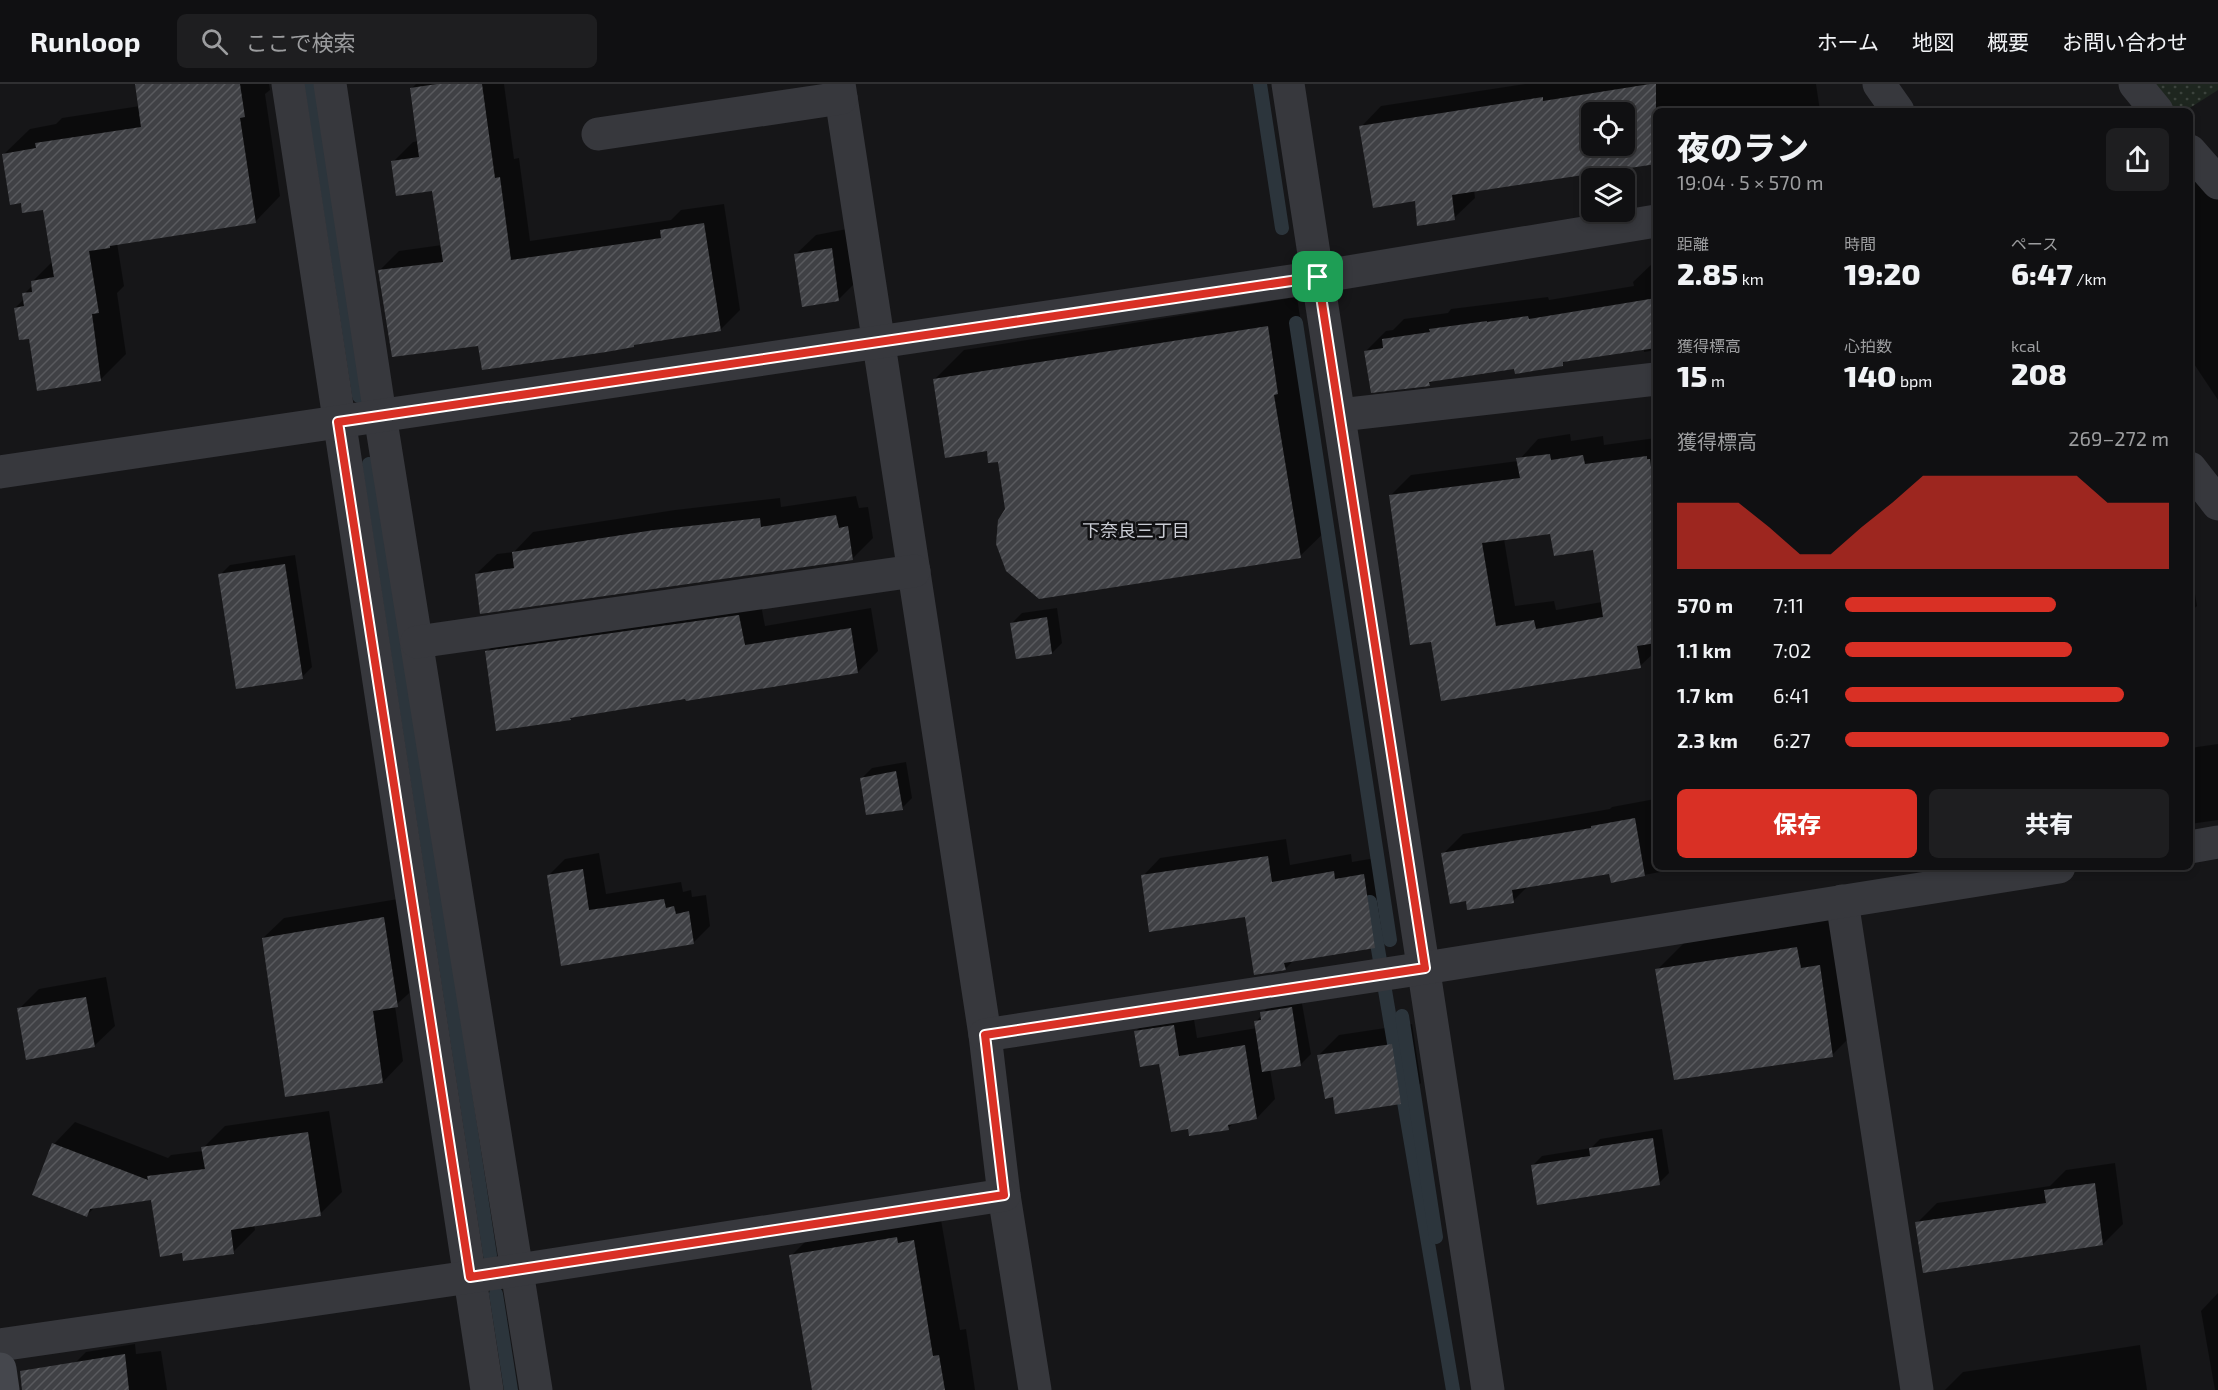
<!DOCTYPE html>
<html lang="ja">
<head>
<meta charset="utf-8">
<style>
	:root { --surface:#101012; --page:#1e1e20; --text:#f1f3f6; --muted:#9c9d9f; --line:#303032; --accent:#d93025 }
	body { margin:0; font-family:"Exo 2","Noto Sans JP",sans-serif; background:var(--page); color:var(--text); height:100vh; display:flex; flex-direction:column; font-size:22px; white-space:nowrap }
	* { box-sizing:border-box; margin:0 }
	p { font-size:20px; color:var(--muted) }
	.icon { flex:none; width:33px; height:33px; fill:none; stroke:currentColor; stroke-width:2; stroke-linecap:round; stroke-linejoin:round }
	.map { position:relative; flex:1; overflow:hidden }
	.drawer { position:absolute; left:1653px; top:24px; width:540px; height:762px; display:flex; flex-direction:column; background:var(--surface); border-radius:9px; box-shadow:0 3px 9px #0003,0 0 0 2px var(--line) }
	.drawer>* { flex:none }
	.fabs { position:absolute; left:1581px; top:18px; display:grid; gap:12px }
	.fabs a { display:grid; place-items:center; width:54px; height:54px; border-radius:9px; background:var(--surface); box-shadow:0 3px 9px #0003,0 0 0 2px var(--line); font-size:30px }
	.pin { position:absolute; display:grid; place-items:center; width:51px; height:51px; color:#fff; margin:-26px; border-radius:12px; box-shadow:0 3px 9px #0006 }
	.round { display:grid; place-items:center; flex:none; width:63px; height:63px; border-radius:9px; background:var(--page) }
	.headline { display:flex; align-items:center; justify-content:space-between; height:102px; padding:0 24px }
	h1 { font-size:33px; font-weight:800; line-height:45px }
	.metrics { display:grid; grid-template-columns:repeat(3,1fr); gap:9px; height:102px; padding:6px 24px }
	.metrics div { display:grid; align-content:center }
	.metrics b { font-size:30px; font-weight:800 }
	.metrics small { font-size:16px; font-weight:400 }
	.metrics p { font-size:16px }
	.chart { height:168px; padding:12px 24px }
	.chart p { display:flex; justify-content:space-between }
	.chart svg { width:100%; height:108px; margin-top:6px; fill:var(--accent); opacity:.7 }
	.action { display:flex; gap:12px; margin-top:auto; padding:12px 24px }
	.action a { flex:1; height:69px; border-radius:9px; background:var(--accent); color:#fff; font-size:24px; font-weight:800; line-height:69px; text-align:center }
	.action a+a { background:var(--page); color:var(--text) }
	ul { padding:0 24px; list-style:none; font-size:20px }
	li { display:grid; grid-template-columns:96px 72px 1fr; align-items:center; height:45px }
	li i { height:15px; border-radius:8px; background:var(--accent) }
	header { display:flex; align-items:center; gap:36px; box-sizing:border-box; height:84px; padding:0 30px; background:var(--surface); border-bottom:2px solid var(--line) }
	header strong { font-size:28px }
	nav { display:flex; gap:33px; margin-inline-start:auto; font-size:21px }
	.search { width:420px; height:54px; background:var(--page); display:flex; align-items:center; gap:15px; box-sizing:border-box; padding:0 21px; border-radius:9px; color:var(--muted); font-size:22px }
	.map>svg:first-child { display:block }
	.park { fill:url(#park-dots) }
	.shadow { fill:#0007; fill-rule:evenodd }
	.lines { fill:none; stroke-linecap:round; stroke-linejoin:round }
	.stream { stroke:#2c353c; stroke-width:14 }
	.building { fill:url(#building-hatch); fill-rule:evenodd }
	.minor { stroke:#37383d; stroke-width:33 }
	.secondary { stroke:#45474d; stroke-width:33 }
	.route-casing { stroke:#fff; stroke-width:12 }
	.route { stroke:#d93025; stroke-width:8 }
	.labels { text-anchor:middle; stroke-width:5; stroke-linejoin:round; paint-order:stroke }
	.neighbourhood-label { font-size:18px; fill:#c9ccd4; stroke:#111113 }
</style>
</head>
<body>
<header>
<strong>Runloop</strong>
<div class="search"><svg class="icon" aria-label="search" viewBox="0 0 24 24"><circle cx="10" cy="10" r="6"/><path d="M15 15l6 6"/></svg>ここで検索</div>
<nav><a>ホーム</a><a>地図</a><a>概要</a><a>お問い合わせ</a></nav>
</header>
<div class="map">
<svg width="2218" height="1306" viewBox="0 0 2218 1306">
	<defs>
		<pattern id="park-dots" width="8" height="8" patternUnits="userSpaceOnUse" patternTransform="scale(1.5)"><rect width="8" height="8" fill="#1e261f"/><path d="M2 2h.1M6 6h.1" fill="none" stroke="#3c433d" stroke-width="1.8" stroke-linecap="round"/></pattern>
		<pattern id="building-hatch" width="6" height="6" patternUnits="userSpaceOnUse" patternTransform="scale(1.5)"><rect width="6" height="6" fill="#404145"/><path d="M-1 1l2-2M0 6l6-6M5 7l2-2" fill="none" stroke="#595a5e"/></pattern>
	</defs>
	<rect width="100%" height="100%" fill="#161618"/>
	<polygon class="park" points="2151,0 2218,0 2218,6 2185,27 2169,27"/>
	<g class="shadow">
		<polygon points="137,0 269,0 270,6 265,10 280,112 255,138 117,159 124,202 117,209 126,270 100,296 30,253 15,224 24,215 24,210 33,201 32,198 53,177 45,124 22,117 4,70 30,45 56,40 62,34 140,22"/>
		<polygon points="416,0 504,0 514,75 519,74 530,157 671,136 681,126 724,120 740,226 720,246 480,261 380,186 399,167 442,161 433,105 393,78 413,58 419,57 412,4"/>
		<path d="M1525 0H1816L1820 27H1656V79L1474 106 1475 114 1454 134 1416 115 1361 43 1381 22ZM1592 28H1624V62H1592Z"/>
		<polygon points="2190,71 2218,90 2218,316 2190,274"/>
		<polygon points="852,144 859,195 839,215 795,171 816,151"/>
		<polygon points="1654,178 1656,178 1656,266 1644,268 1644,264 1567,276 1562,280 1515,283 1434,296 1429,300 1366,267 1386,247 1393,246 1404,235 1448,229 1451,225 1548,213 1549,216 1634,202 1633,198"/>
		<polygon points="1297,213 1307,279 1304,282 1330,443 1300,472 1006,425 999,376 988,366 934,296 964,266"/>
		<path d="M1570 350 1571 357 1603 352 1604 361 1656 354V567L1640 582 1432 556 1391 411 1411 391 1518 377 1538 355ZM1551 448 1594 464 1602 518 1556 526 1554 517 1515 522 1504 455Z"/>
		<polygon points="856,412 859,424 868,423 873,454 853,474 476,490 497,470 514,468 533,448 675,426 780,414 781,423"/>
		<polygon points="295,471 312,583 302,593 220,491 230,481"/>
		<polygon points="2190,480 2197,522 2190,528"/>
		<polygon points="759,511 765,542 871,524 878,567 858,588 686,613 573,632 570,635 487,568 507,547"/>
		<polygon points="1057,524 1062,559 1052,569 1012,539 1022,529"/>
		<polygon points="2218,660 2218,736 2190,740 2190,664"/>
		<polygon points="906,678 912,714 902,724 862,694 872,684"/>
		<polygon points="1655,715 1656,783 1687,783 1612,797 1610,789 1529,801 1513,817 1467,815 1443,770 1463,750 1610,725 1612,723"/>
		<polygon points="1286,755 1290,781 1351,770 1352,778 1381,773 1392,845 1375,863 1294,876 1285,885 1246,832 1143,792 1160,774"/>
		<polygon points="599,769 606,810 681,798 683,808 691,806 692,813 706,811 710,842 693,859 562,880 548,792 565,775"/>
		<polygon points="404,814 418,901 395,922 403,977 383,998 263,854 284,834"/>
		<polygon points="1835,826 1870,933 1832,971 1657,886 1695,848"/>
		<polygon points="106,893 115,942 94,962 19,925 39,905"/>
		<polygon points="1301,914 1311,970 1301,980 1270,985 1275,1015 1257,1034 1235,1038 1228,1044 1161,978 1135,948 1154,929 1192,923 1197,954 1257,944 1256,938 1271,919"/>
		<polygon points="1412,940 1421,999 1400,1019 1334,1012 1318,972 1339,951"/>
		<polygon points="329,1027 342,1108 320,1130 254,1141 255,1146 233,1168 183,1168 152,1114 96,1122 87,1131 54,1060 75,1038 168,1074 171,1071 203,1067 203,1064 225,1042"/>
		<polygon points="1662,1045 1669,1089 1659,1099 1532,1082 1542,1072 1591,1064 1600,1055"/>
		<polygon points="2115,1079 2123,1140 2103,1160 1917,1139 1937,1119 2050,1102 2066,1086"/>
		<polygon points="940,1130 960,1246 966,1245 975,1306 813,1306 791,1172 818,1145"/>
		<polygon points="2218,1209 2218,1306 2215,1306 2201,1227"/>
		<polygon points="135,1260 136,1270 161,1267 167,1306 65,1306 76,1278 86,1268"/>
		<polygon points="2140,1261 2147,1306 1945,1306 1963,1288"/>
	</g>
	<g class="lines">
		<g class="stream">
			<polyline points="311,0 359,312"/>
			<polyline points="1260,0 1282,144"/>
			<polyline points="1296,239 1390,856"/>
			<polyline points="369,380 490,1171"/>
			<polyline points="1370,818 1453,1306"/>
			<polyline points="1402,932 1436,1153"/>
			<polyline points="496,1210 511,1306"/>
		</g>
	</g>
	<g class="building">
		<polygon points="135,0 240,0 245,33 240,34 256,139 110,162 110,164 89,167 99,229 92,230 101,297 37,307 29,255 19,256 14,224 24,222 22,209 32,208 31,197 54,193 43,126 22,129 21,119 10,121 2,70 36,64 35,59 141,43"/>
		<polygon points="437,0 482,0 495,94 500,93 511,176 661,154 660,146 704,139 721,247 634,261 634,263 606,268 482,286 478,262 392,273 378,186 443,178 432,107 396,112 391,77 419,73 410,4"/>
		<path d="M1650 0H1656V80L1452 111 1455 136 1417 142 1415 117 1373 124 1359 42 1543 13V17ZM1592 28H1624V62H1592Z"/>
		<polygon points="832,164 839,217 802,223 794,170"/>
		<polygon points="1656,214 1656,264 1563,278 1563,282 1515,290 1514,285 1429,298 1430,302 1371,309 1364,267 1383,264 1382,255 1430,248 1429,245 1487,237 1487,238 1528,232 1529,235"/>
		<polygon points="1268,242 1278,310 1274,311 1301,474 1039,515 1006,487 996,460 998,436 1005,425 998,378 988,379 987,367 945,374 933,295"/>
		<path d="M1550 370 1551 376 1583 371 1585 380 1647 372V375H1650L1656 421V559L1637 562 1641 584 1441 617 1431 558 1410 561 1389 411 1520 394 1516 374ZM1550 450 1554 472 1593 466 1603 533 1536 545 1534 536 1496 542 1482 459Z"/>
		<polygon points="836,431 839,444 848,442 853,476 480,530 475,490 514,484 512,468 654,446 760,434 761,443"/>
		<polygon points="285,480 303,595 236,605 218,490"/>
		<polygon points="739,531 745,561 851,544 858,589 686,617 685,615 570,634 571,636 496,647 485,567"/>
		<polygon points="1047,533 1052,570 1016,575 1010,539"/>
		<polygon points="896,687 903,726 866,731 860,694"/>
		<polygon points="1635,734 1645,792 1611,799 1609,790 1512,806 1514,819 1467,826 1466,817 1450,820 1441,769 1591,744 1591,742"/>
		<polygon points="1268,772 1272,798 1334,787 1335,795 1364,790 1375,864 1284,879 1286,886 1254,891 1245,833 1149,848 1141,791"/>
		<polygon points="583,785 589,826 664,815 666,824 674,822 676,830 689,827 694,860 561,882 547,791"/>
		<polygon points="384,833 398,923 373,927 383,999 285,1013 262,854"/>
		<polygon points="1797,863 1801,884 1820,881 1833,973 1674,996 1655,885"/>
		<polygon points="86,913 95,963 26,976 17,924"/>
		<polygon points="1292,923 1301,982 1262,988 1254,937 1261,936 1260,928"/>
		<polygon points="1174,941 1179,972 1245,961 1257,1035 1228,1041 1229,1046 1189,1052 1188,1045 1171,1048 1159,980 1140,983 1134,947"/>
		<polygon points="1392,960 1401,1020 1335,1030 1333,1013 1325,1015 1317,971"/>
		<polygon points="308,1048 321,1132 231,1146 234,1170 183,1177 182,1169 160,1173 151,1116 90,1125 87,1133 32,1111 52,1059 148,1096 147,1092 205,1085 201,1063"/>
		<polygon points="1653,1054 1660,1101 1537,1121 1531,1081 1590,1072 1589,1064"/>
		<polygon points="2095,1099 2103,1161 1923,1189 1915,1138 2046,1119 2044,1106"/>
		<polygon points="897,1153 898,1159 914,1156 933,1272 939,1271 945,1306 812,1306 789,1171"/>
		<polygon points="125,1270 129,1306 22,1306 20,1287"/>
	</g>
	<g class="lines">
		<g class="minor">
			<polyline points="288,0 487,1306"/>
			<polyline points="330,0 380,331 536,1306"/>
			<polyline points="839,0 985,951 1004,1111 1035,1306"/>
			<polyline points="1288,0 1488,1306"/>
			<polyline points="1879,0 1898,27"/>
			<polyline points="2135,0 2157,27"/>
			<polyline points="598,50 841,14"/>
			<polyline points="2190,67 2218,99"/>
			<polyline points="1340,331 1656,295"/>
			<polyline points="2190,384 2218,420"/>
			<polyline points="0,388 1318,193 1656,137"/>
			<polyline points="417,558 914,487"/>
			<polyline points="2190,763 2218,758"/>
			<polyline points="1842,817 1917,1306"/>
			<polyline points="985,951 1425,884 2059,783"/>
			<polyline points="0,1261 518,1186 1004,1111"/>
		</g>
		<polyline class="secondary" points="0,1285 3,1306"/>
	</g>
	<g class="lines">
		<g class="route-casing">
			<polygon id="route" points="1318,193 1425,884 985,951 1004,1111 470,1193 338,338"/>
		</g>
		<use href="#route" class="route"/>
	</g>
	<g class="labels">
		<g class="neighbourhood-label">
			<text x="1136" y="453">下奈良三丁目</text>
		</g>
	</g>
</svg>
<div class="fabs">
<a><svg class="icon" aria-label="locate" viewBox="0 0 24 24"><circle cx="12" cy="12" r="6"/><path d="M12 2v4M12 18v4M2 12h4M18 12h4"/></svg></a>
<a><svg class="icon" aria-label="layers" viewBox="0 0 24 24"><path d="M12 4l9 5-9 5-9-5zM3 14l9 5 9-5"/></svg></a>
</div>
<div class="pin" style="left:1318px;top:193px;background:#1e9e55"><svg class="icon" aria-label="arrive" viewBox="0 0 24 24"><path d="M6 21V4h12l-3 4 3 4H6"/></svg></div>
<section class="drawer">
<div class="headline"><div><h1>夜のラン</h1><p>19:04 · 5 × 570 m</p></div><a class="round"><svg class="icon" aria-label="share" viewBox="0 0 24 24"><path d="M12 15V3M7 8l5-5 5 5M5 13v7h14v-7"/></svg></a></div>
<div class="metrics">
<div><p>距離</p><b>2.85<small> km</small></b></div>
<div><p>時間</p><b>19:20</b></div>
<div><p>ペース</p><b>6:47<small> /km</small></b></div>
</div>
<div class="metrics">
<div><p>獲得標高</p><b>15<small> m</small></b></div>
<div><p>心拍数</p><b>140<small> bpm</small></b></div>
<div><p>kcal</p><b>208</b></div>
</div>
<div class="chart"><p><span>獲得標高</span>269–272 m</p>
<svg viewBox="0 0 160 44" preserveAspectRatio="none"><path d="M0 44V17L10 17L20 17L30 27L40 38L50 38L60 27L70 17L80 6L90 6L100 6L110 6L120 6L130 6L140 17L150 17L160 17V44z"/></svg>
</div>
<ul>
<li><b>570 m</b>7:11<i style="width:65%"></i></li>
<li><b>1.1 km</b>7:02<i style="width:70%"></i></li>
<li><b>1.7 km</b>6:41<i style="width:86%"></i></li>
<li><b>2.3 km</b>6:27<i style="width:100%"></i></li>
</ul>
<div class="action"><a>保存</a><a>共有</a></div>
</section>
</div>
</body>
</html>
